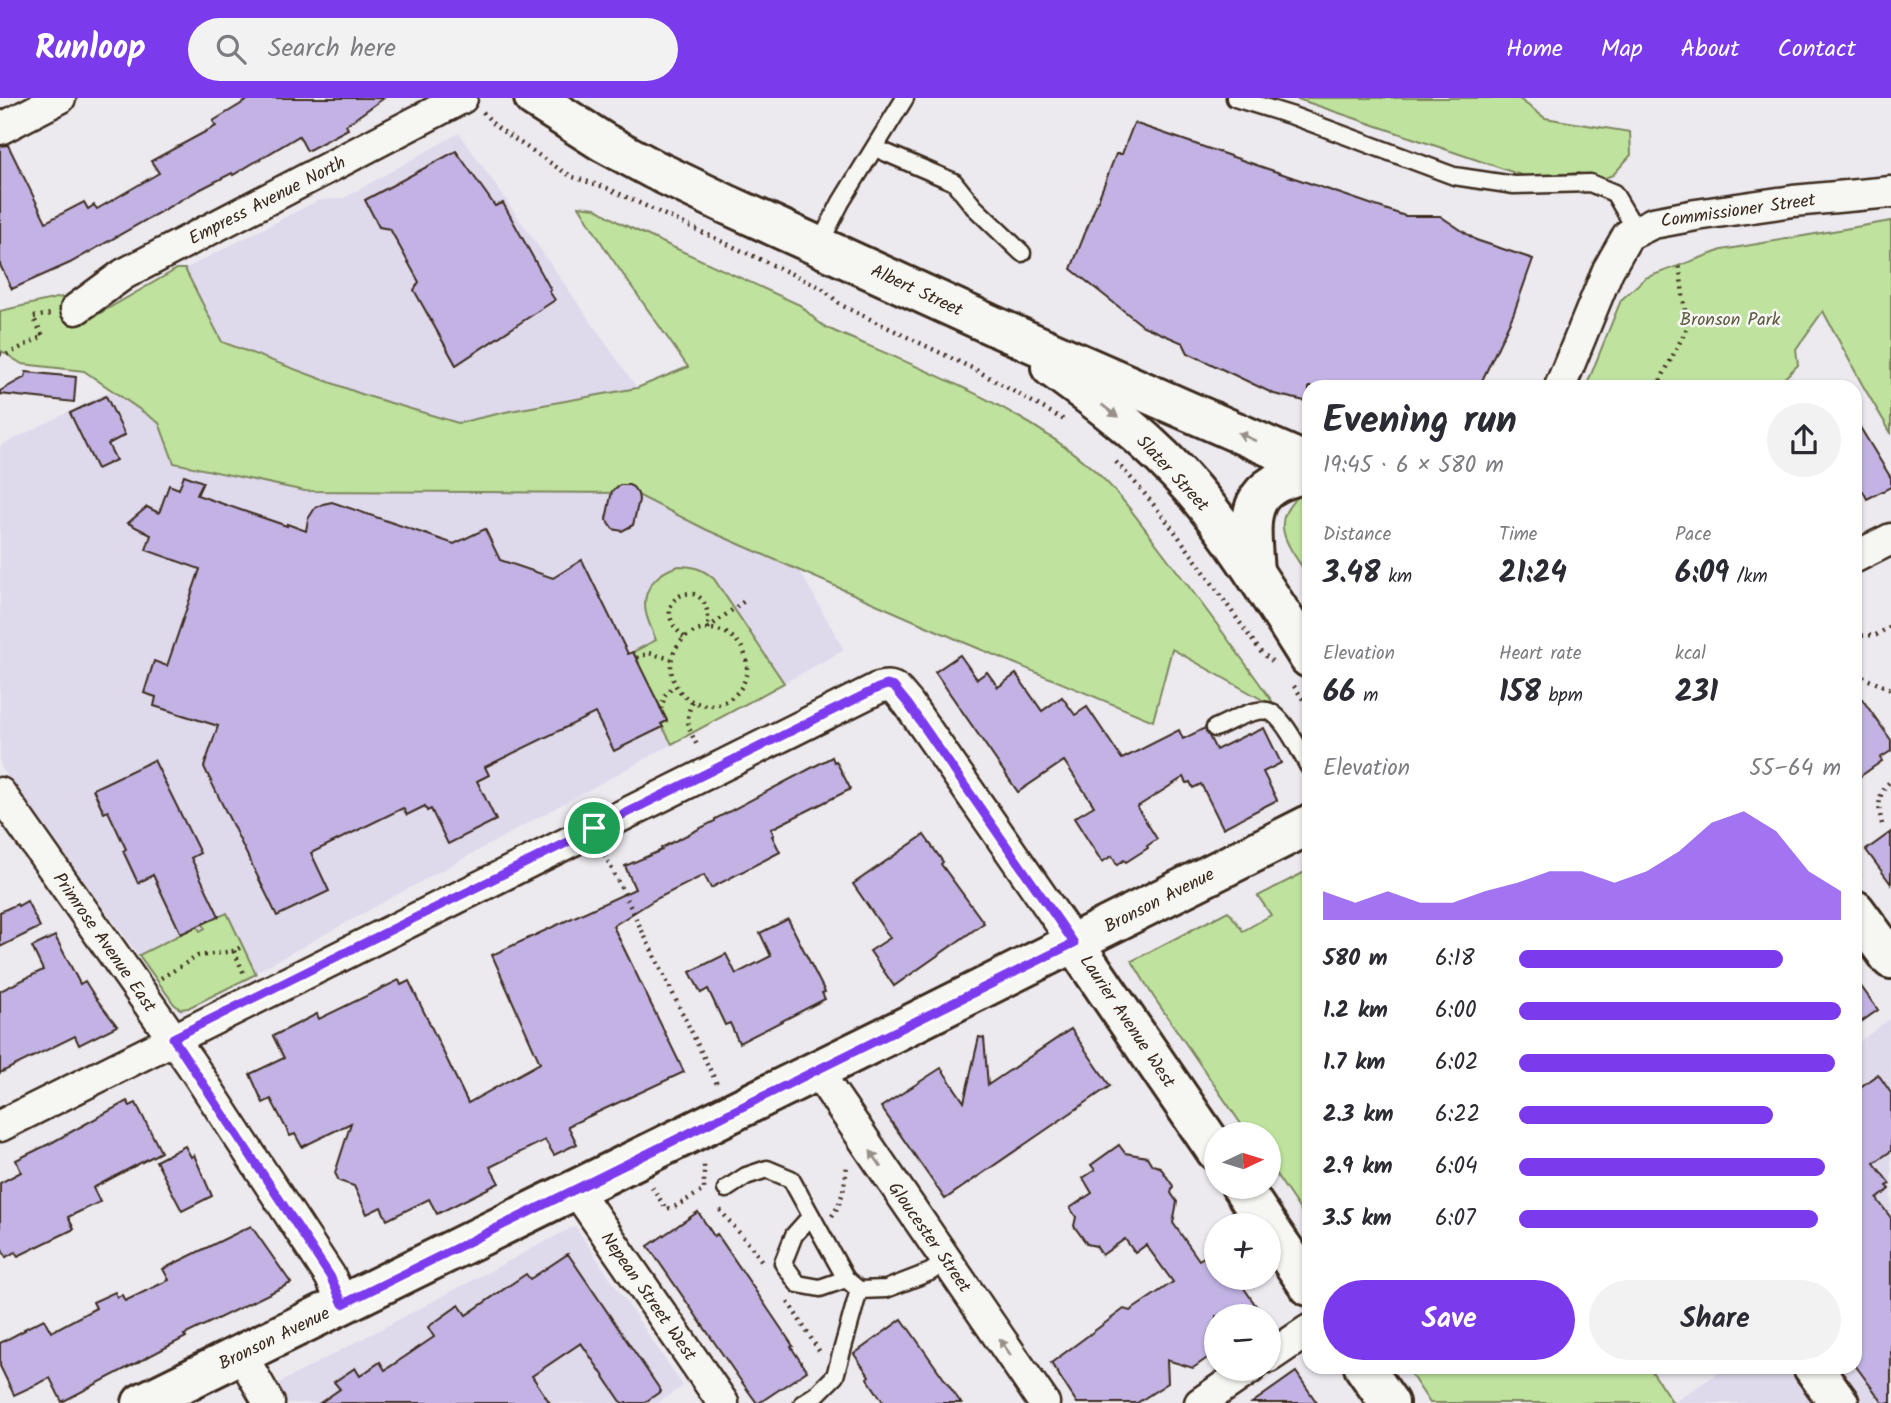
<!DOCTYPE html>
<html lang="en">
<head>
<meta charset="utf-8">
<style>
	:root { --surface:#fff; --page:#f2f2f3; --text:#2b2b33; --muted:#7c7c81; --accent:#7c3aed }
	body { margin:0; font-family:Kalam,sans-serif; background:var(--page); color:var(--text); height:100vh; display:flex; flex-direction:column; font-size:26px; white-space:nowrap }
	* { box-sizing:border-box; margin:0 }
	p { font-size:23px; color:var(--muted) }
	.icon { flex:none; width:38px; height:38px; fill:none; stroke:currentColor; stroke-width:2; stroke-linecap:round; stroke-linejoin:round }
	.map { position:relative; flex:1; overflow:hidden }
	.sheet { position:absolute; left:1302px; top:282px; width:560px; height:994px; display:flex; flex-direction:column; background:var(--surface); border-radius:21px; box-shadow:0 2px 5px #0004 }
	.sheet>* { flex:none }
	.needle { width:46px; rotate:86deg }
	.fabs { position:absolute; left:1204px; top:1024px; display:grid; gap:14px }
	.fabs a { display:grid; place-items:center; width:77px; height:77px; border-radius:50%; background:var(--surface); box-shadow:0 2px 5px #0004; font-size:35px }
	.pin { position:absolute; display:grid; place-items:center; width:60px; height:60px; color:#fff; margin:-30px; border:4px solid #fff; border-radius:50%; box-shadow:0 2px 7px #0007 }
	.round { display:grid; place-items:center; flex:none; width:74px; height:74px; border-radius:37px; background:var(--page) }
	.overview { display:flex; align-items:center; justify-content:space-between; height:119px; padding:0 21px }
	h1 { font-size:38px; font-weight:600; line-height:52px }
	.metrics { display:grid; grid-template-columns:repeat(3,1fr); gap:10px; height:119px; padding:7px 21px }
	.metrics div { display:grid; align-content:center }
	.metrics b { font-size:30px; font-weight:600 }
	.metrics small { font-size:19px; font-weight:400 }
	.metrics p { font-size:19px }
	.chart { height:196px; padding:14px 21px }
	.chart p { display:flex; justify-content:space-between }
	.chart svg { width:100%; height:126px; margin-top:7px; fill:var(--accent); opacity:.7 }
	.primary-button { display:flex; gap:14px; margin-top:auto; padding:14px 21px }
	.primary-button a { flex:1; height:80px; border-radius:42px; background:var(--accent); color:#fff; font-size:28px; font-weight:600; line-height:80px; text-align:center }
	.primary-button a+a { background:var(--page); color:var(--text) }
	ul { padding:0 21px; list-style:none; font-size:23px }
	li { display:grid; grid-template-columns:112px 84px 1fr; align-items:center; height:52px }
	li i { height:18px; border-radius:9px; background:var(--accent) }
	header { display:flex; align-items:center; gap:42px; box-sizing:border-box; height:98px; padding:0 35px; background:var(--accent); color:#fff }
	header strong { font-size:33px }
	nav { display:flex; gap:38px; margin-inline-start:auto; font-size:24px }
	.search { width:490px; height:63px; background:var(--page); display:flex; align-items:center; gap:18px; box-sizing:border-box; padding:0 24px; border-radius:38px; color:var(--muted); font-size:26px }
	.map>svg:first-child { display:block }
	.built { fill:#dfd9ec }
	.green { fill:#bfe39e; stroke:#7d865e; stroke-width:2 }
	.building { fill:#c2b3e4; stroke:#3b2a1e; stroke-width:2 }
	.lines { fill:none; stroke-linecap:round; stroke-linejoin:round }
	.service-casing { stroke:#3b2a1e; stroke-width:21 }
	.minor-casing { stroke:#3b2a1e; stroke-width:35 }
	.secondary-casing { stroke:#3b2a1e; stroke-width:44 }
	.path { stroke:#3b2a1e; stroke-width:4.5; stroke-dasharray:2 5; stroke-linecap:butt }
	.service { stroke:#f6f6f2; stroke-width:16 }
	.minor { stroke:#f6f6f2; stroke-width:30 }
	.secondary { stroke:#f6f6f2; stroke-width:38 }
	.oneway { fill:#989088 }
	.route-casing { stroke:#fff; stroke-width:14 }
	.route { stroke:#7c3aed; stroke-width:9 }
	.labels { text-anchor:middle; stroke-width:5; stroke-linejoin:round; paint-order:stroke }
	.street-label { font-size:18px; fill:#3b2a1e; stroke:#f6f6f2 }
	.park-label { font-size:18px; fill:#5c583e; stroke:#f6f6f2 }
</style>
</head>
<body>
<header>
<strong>Runloop</strong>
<div class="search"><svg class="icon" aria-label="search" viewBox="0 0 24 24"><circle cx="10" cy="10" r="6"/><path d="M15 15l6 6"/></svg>Search here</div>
<nav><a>Home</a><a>Map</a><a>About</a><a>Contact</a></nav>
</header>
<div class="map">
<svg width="1891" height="1305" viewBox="0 0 1891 1305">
	<rect width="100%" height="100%" fill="#ece9ef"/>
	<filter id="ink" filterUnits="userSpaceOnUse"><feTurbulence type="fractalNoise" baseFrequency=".0143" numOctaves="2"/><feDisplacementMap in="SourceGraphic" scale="14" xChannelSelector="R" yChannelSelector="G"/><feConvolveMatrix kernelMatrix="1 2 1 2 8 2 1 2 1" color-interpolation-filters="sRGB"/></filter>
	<g filter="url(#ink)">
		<g class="built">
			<polygon points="459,35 637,290 510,313 458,325 364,297 222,244 185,171 317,103 344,100"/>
			<polygon points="109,294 198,336 764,409 844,552 181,915 8,680 0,666 0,348"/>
			<polygon points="1891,920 1891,1305 1673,1305 1727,1269 1855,1269 1855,947"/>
			<polygon points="575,1128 683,1288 657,1305 252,1305 249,1301"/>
		</g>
		<g class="green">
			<polygon points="1295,0 1518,0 1545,20 1630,34 1631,57 1613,77 1600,82 1578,75 1527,79"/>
			<path d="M579 108 595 110 620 125 800 207 817 223 827 230C919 270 1016 305 1093 371 1119 394 1140 424 1161 452 1201 504 1239 556 1277 610L1172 551 1153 623 963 544 707 432 634 395 305 393 174 365 159 325 84 273 22 266 0 252V213L61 199 88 222 177 171H185L222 244 364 297 458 325 510 313 637 290 688 269 606 152Z"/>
			<polygon points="1891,123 1891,335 1862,286 1823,213 1796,251 1798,267 1775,289 1586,289 1621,202 1645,180 1722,152"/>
			<path d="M1307 392H1309V479C1287 446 1264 421 1307 392Z"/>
			<path d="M679 468C694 468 703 471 714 481L784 585 672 646 661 626 667 622 656 600 634 568 639 565 633 554 656 542C653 534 648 524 646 515 641 491 657 474 679 468Z"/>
			<polygon points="1309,772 1309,1125 1269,1066 1269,1036 1248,1036 1153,898 1132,863 1228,813 1243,833 1271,817 1258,798"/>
			<polygon points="227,815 256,876 188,910 180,911 174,906 139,857 197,828 200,833 205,830 203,826"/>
			<polygon points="1406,1269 1649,1269 1673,1305 1430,1305"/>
		</g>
		<g class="building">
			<polygon points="251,0 384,0 346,27 348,31 307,53 299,38 233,77 232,75 197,93 70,165 12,191 0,167 0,48 8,47 46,124 84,104 88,111 94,107 97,111 159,75 151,63 216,28 213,23"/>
			<polygon points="1134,25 1405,118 1440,118 1476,142 1533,161 1513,217 1479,289 1309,289 1309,304 1274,296 1188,255 1183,245 1143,228 1071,171 1116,56 1122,56"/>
			<polygon points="456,53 495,108 503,105 551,192 549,193 555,202 456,267 414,192 419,184 390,131 379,129 365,102"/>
			<polygon points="26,274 76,279 74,304 0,296 0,293 25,279"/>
			<polygon points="106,298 125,337 108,346 116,362 97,371 70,315"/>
			<polygon points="1855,321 1891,380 1891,389 1867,401 1863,393 1855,397"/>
			<polygon points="184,377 203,384 197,397 287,428 287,426 306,433 308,421 315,410 323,406 332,404 454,446 485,431 500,462 553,480 582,462 628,556 633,554 667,623 661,626 663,629 614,653 595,615 485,669 489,677 477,683 496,722 448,746 431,711 427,713 425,708 407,717 403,710 311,755 329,793 277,818 204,669 218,628 154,608 156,599 144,595 154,563 167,568 200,471 146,452 151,437 128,425 147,409 159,415 169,387 179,391"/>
			<polygon points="620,387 629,387 633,389 638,396 639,402 633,427 622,433 613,431 606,421 612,393"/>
			<polygon points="960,557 977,581 987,574 998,589 1016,576 1042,613 1062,599 1075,617 1087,609 1122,661 1179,632 1183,641 1205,630 1216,652 1248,636 1249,637 1264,630 1281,665 1263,674 1277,702 1223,730 1201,686 1193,690 1190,684 1187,685 1184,679 1137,709 1157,741 1147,748 1148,750 1126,764 1124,762 1117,767 1112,758 1102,764 1074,720 1094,708 1064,663 1018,694 935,574"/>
			<polygon points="1855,591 1891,642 1891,653 1880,660 1882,663 1855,682"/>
			<polygon points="832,659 834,664 836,663 850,690 849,692 771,731 774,737 772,738 780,754 711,790 704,777 654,802 613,828 684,974 568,1028 577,1046 554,1057 545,1042 490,1069 499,1085 437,1116 429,1101 387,1122 381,1109 367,1116 354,1088 339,1083 335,1075 351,1025 302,1049 295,1036 290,1038 271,1001 263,1005 250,976 284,960 273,938 317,916 319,921 399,882 401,887 409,883 468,1005 540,965 492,857 635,791 625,768 662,752 661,750 715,723 715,721"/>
			<polygon points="154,662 200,755 191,760 219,818 181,836 153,777 138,785 123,753 126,751 108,713 104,715 93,691"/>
			<polygon points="1891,734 1891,786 1866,752"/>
			<polygon points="924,737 943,764 941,766 984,825 894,888 870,853 890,840 853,786"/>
			<polygon points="27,803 40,829 0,849 0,814 17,806 18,808"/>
			<polygon points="788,821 825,894 822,895 825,901 739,945 730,925 725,927 708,891 701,895 690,874 726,856 736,876 771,858 760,835"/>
			<polygon points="55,838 80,886 85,883 95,899 117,928 79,947 75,938 0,975 0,893 43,872 32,849"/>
			<polygon points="1855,880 1878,912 1855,928"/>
			<polygon points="1071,931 1110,988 945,1101 881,1009 941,970 964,1004 979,939 984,940 988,987"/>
			<polygon points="1878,976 1891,995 1891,1053 1874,1065 1890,1086 1887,1088 1890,1091 1877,1101 1891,1120 1891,1305 1883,1305 1855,1267 1855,993"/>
			<polygon points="127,1003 130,1008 136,1005 161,1054 93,1090 100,1104 68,1119 74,1131 18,1158 15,1154 6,1159 0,1147 0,1085 21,1074 16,1062 51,1045"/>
			<polygon points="1119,1047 1125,1055 1147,1059 1152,1067 1160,1069 1173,1088 1171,1095 1177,1104 1173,1125 1199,1162 1216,1151 1216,1180 1237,1180 1263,1218 1216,1218 1216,1254 1193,1270 1167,1262 1168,1285 1137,1305 1077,1305 1051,1265 1124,1211 1130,1213 1173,1184 1146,1147 1135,1155 1125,1141 1102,1157 1096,1148 1087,1146 1074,1128 1076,1119 1070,1110 1092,1095 1083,1080 1095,1072 1091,1067"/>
			<polygon points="185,1048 191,1059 194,1057 212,1098 182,1113 156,1063"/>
			<polygon points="698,1114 714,1138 717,1136 793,1248 791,1249 807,1273 759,1305 757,1305 741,1283 648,1148"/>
			<polygon points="251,1128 291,1185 184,1237 186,1239 62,1304 50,1280 14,1297 0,1268 0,1245 25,1232 24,1231 44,1221 51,1234 96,1210 93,1204 115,1194 117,1199 122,1197 125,1203 169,1182 163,1171"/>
			<polygon points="568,1156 661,1293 644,1305 622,1305 581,1245 532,1278 550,1305 320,1305 340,1291 334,1284 355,1270 360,1278 380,1264 385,1272 434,1239 428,1229 459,1207 466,1217 526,1176 530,1181"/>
			<polygon points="902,1221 961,1305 884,1305 867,1280 869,1278 854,1256"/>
			<polygon points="1296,1274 1317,1305 1252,1305"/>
		</g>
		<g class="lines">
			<g class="service-casing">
				<g id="service">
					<polyline points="1235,0 1293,18 1454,78 1514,87 1590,85 1614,95 1636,132"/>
					<polyline points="875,50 954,84 974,109 1022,155"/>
					<polyline points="819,147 841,104 905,0"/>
					<path d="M1215 630C1229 624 1253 610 1267 613 1282 615 1301 655 1309 669"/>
					<polyline points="726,1091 746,1078 767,1071 791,1081 846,1181 859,1192 886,1191 930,1174 947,1163"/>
					<polyline points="811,1118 794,1137 783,1165 798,1186 820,1190 846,1181"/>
					<polyline points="803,1305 817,1296 835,1278 859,1192"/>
				</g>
			</g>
			<g class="minor-casing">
				<g id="minor">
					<polyline points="0,31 60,0"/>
					<polyline points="76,211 124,176 462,0"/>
					<polyline points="1560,289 1608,172 1628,137 1653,125 1696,117 1793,103 1891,94"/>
					<polyline points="1855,459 1891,441"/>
					<polyline points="0,695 191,966 330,1178 343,1206"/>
					<polyline points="817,973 1044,1305"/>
					<path d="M0 1028 878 590C896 585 897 593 908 605L1074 845"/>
					<polyline points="576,1092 723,1305"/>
					<polyline points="241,1256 269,1305"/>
					<polyline points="1269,1259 1309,1232"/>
					<polyline points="1200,1305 1251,1270"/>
				</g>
			</g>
			<g class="secondary-casing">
				<g id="secondary">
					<polyline points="534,0 603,44 653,71 726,106 996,229 1309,366"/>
					<path d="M1051 269C1102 306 1152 344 1193 392 1237 444 1273 503 1309 560"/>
					<path d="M1254 474C1250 418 1243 387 1309 375"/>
					<polyline points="1855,812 1891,861"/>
					<polyline points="1074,845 1216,1053"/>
					<polyline points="1241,1088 1267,1127"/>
					<polyline points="1269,1130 1309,1188"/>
					<polyline points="1364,1269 1389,1305"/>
					<polyline points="1813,1269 1839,1305"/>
					<polyline points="142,1305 893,935 1309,727"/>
				</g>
			</g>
			<g class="path">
				<polyline points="483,14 495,28 564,74 573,79 607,90 822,190 841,207 976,272 1066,323"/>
				<polyline points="0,256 6,257 43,238 33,219 51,216"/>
				<polyline points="1657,289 1687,230 1679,164"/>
				<path d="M1116 364C1171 421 1214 490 1261 554L1272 563"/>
				<polyline points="708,530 747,501"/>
				<circle cx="709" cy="569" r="38"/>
				<polyline points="1855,538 1876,537 1891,528"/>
				<path d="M684 539C640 501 713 468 708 530"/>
				<polyline points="637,560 649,555 671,561"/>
				<polyline points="1855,567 1864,580 1891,591"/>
				<polyline points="1294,588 1309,610"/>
				<path d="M692 604C684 624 689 631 698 649"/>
				<polyline points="661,611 665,597 674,587"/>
				<path d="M1882 726C1878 709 1877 695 1891 683"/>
				<polyline points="605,757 718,988"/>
				<polyline points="1855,771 1862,781"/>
				<polyline points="234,853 245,878"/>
				<polyline points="161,880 198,858 234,853 243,848"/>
				<polyline points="652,1089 666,1111 676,1108 704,1092 704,1064"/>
				<polyline points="720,1112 754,1152 763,1165"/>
				<path d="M832 1118C843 1103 845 1085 847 1067"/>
				<polyline points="788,1204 821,1256"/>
			</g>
			<use href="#service" class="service"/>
			<use href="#minor" class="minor"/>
			<use href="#secondary" class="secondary"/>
		</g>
		<defs><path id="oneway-solid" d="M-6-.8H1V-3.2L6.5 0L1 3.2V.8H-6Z" transform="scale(1.75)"/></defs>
		<g class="oneway">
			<use href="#oneway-solid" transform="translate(1110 313) rotate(37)"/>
			<use href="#oneway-solid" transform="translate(1247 339) rotate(-156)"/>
			<use href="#oneway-solid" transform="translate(876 1061) rotate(-125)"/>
			<use href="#oneway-solid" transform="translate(1005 1249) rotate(-124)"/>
		</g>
	</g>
	<g class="lines" filter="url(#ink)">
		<g class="route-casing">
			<polygon id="route" points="887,587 894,589 908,606 1074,845 343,1206 330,1178 173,940 878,590"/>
		</g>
		<use href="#route" class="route"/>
	</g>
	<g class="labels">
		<g class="street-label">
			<text transform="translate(267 102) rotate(-27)" y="6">Empress Avenue North</text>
			<text transform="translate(1738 112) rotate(-8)" y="6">Commissioner Street</text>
			<text transform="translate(917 192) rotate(25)" y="6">Albert Street</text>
			<text transform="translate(1173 375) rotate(47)" y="6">Slater Street</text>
			<text transform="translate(1159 802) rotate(-27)" y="6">Bronson Avenue</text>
			<text transform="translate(105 844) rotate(55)" y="6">Primrose Avenue East</text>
			<text transform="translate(1128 923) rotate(56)" y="6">Laurier Avenue West</text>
			<text transform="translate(930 1139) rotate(55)" y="6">Gloucester Street</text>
			<text transform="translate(649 1198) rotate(55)" y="6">Nepean Street West</text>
			<text transform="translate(274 1240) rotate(-26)" y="6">Bronson Avenue</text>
		</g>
		<g class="park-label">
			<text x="1730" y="227">Bronson Park</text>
		</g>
	</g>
</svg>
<div class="fabs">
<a><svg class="needle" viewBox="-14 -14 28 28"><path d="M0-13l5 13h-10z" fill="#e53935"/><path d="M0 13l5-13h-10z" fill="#7c7c81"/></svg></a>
<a>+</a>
<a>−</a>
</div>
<div class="pin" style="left:594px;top:730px;background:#1e9e55"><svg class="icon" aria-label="arrive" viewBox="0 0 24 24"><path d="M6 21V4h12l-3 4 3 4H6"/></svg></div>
<section class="sheet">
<div class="overview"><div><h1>Evening run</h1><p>19:45 · 6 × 580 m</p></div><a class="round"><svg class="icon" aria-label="share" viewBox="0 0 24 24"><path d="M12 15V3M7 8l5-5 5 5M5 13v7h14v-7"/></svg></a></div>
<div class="metrics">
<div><p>Distance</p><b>3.48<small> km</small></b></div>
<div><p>Time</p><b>21:24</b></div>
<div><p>Pace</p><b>6:09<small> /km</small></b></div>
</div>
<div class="metrics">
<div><p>Elevation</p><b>66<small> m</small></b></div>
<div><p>Heart rate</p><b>158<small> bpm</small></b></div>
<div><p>kcal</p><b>231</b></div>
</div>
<div class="chart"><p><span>Elevation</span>55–64 m</p>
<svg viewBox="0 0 160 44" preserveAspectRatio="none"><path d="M0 44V34L10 38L20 34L30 38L40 38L50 34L60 31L70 27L80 27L90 31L100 27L110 20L120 10L130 6L140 13L150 27L160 34V44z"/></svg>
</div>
<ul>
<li><b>580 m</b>6:18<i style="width:82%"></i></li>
<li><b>1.2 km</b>6:00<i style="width:100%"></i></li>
<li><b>1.7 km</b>6:02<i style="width:98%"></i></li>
<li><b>2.3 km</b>6:22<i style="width:79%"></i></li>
<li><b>2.9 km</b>6:04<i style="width:95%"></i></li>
<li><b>3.5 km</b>6:07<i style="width:93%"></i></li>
</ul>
<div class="primary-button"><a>Save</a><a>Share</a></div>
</section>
</div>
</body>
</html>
